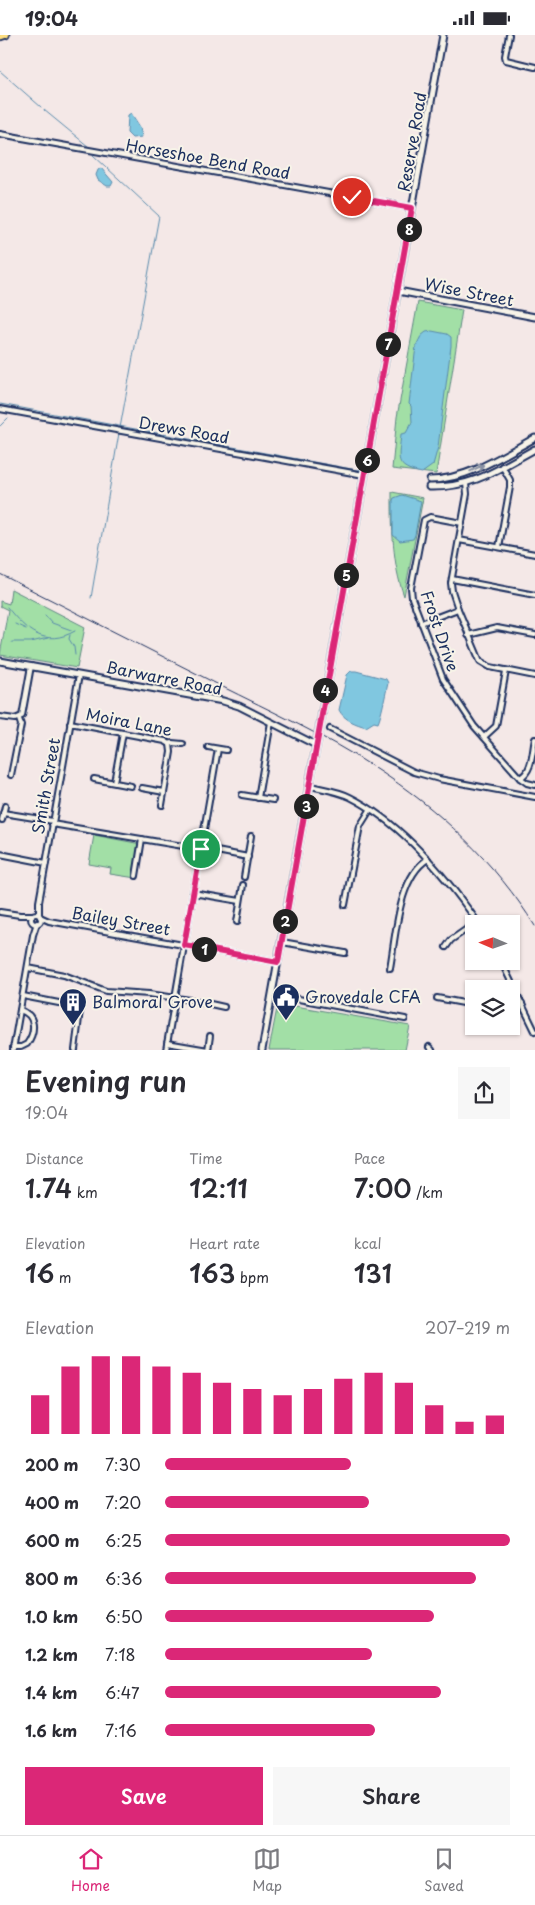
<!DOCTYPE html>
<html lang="en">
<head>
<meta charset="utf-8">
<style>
	:root { --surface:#fff; --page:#f7f7f7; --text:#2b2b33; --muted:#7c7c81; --line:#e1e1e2; --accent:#db2777 }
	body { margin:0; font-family:"Playpen Sans",sans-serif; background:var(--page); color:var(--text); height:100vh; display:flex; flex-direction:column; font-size:19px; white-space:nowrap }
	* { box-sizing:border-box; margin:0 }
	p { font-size:16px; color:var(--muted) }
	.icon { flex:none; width:28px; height:28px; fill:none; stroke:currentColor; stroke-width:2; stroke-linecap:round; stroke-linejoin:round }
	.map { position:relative; height:1015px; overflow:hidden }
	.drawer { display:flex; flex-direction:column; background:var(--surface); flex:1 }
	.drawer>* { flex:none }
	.needle { width:32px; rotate:272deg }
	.buttons { position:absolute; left:465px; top:880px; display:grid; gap:10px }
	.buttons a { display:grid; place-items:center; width:55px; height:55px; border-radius:0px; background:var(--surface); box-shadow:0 1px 4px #0004; font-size:25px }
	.pin { position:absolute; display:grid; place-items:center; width:42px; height:42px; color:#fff; margin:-21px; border:2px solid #fff; border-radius:50%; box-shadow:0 1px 5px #0007 }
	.km { position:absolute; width:25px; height:25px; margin:-12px; border-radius:50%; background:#222; color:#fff; font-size:14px; line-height:25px; text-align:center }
	.round { display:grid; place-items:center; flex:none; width:52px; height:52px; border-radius:0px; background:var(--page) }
	.overview { display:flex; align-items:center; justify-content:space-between; height:85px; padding:0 25px }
	h1 { font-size:28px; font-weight:600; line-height:38px }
	.figures { display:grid; grid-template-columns:repeat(3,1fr); gap:8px; height:85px; padding:5px 25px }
	.figures div { display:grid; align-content:center }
	.figures b { font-size:25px; font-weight:600 }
	.figures small { font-size:14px; font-weight:400 }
	.figures p { font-size:14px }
	.chart { height:140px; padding:10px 25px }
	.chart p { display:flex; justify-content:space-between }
	.chart svg { width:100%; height:90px; margin-top:5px; stroke:var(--accent); stroke-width:6 }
	.action { display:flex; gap:10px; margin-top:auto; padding:10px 25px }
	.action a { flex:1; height:58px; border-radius:0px; background:var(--accent); color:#fff; font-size:20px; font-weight:600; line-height:58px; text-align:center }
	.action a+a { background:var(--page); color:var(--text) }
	ul { padding:0 25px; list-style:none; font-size:16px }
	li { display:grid; grid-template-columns:80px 60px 1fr; align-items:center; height:38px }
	li i { height:12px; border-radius:6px; background:var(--accent) }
	.status { display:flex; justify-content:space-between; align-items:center; height:35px; padding:0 25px; background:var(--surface); direction:ltr }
	.status svg { height:14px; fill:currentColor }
	.menu { display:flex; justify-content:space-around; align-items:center; height:70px; border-top:1px solid var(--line); background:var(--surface); font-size:14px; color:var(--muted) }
	.menu a { display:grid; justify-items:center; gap:2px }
	.menu .active { color:var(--accent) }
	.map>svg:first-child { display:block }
	.green { fill:#a2dfa6; stroke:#5e8782 }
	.water { fill:#80c7e0; stroke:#588aac }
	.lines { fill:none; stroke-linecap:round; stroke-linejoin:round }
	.stream { stroke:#588aac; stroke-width:1 }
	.street-casing { stroke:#1b2f5e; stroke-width:8 }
	.secondary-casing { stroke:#1b2f5e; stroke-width:9 }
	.primary-casing { stroke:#1b2f5e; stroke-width:9 }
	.street { stroke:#f7f3e8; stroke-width:4 }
	.secondary { stroke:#f7f3e8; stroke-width:5 }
	.primary { stroke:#ffdf80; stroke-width:5.5 }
	.rail { stroke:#1b2f5e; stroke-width:1 }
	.oneway { stroke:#8991a3 }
	.route-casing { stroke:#fff; stroke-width:10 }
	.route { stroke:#db2777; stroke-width:6 }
	.labels { text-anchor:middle; stroke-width:4; stroke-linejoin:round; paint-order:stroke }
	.street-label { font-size:16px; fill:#1b2f5e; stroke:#f7f3e8 }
	.poi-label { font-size:16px; fill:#1b2f5e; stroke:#f7f3e8; text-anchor:start }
</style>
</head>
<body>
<div class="status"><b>19:04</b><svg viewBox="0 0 49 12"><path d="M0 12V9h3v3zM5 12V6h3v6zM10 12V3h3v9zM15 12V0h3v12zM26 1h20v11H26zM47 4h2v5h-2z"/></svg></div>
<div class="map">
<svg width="535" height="1015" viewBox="0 0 535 1015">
	<rect width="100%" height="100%" fill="#f4e8e7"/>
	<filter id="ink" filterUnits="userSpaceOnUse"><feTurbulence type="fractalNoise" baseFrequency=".02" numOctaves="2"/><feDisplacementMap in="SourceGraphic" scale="10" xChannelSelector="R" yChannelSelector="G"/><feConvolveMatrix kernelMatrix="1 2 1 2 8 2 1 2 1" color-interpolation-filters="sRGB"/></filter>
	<g filter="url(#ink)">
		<g class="green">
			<polygon points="418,267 462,275 436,439 392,434 397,382"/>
			<path d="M392 457 423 463 404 561C392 528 392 492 392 457Z"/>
			<polygon points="11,554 85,592 77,633 0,620 8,575 0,571 0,566 9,569"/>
			<polygon points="94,800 141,809 136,843 110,839 111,833 89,829"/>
			<polygon points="278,968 410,991 405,1015 269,1015"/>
		</g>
		<g class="water">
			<polygon points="131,78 140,92 142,102 132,103 127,98 128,80"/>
			<polygon points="101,133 113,147 111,151 107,151 98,145 96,140 98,135"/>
			<path d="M432 296 447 299 451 302V311L438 412 433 430 422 438C393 432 399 424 401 399L406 398 412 387 411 371 409 369 416 311 421 301 426 297Z"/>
			<polygon points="402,460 421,466 415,500 413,504 400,506 393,500 393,465 394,463"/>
			<path d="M351 636H356L386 644 388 648C386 657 381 682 378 688L374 687 366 692C356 689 344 685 339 675L347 640Z"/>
		</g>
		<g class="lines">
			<g class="stream">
				<polyline points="0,36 41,72"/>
				<polyline points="44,75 89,112"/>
				<polyline points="93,120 159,181 120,393"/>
				<polyline points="0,369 357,435 363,434"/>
				<polyline points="0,391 8,383"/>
				<polyline points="91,563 119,398"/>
				<path d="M7 572C26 596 45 613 75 596"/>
				<polyline points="45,580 52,588 74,596"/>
				<polyline points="15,589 26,594"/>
				<polyline points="70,600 69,604 74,612 75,620"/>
				<polyline points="12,607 31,607 48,603"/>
			</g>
			<g class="street-casing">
				<g id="street">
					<polyline points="509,0 505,21 506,25 535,32"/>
					<polyline points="0,99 412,173"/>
					<polyline points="0,374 364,440"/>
					<polyline points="466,448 467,459 451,548 452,556 458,574 480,626 490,632 535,641"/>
					<polyline points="462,488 430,482 424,485 411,553 412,563 443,644 474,691 520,743 527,748 535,750"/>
					<polyline points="459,505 535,519"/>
					<polyline points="499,512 510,452 510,445 502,431"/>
					<polyline points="452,544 535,560"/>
					<polyline points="421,588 458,574"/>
					<polyline points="468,600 497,593 535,600"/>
					<polyline points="0,682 15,684 22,681 31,631"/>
					<polyline points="70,688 165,706 170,709 172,708 183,709"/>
					<polyline points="330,694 414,737 439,744 535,762"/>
					<polyline points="484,702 496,691 506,636"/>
					<polyline points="208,712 226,715"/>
					<polyline points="11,740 21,690 19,684"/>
					<path d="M520 743C533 736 532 717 535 704"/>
					<polyline points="94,744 131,751"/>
					<polyline points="114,747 123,698"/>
					<path d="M310 751C323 754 338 756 350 762 402 788 447 843 479 889"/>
					<polyline points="142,753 164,757"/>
					<polyline points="242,760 273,765"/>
					<polyline points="258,763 271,687"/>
					<polyline points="162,770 171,717 170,709"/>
					<polyline points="3,778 53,786"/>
					<polyline points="2,785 5,771"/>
					<polyline points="52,789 201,814"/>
					<polyline points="201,813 248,822"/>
					<polyline points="0,819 46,828"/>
					<polyline points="136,841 142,804"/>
					<polyline points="244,842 251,801"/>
					<polyline points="193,858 240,866"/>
					<polyline points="345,870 360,791 370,775"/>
					<polyline points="0,877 20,880 32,880"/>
					<circle cx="36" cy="884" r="5"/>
					<polyline points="39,880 39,867 46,828 79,640"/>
					<polyline points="40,882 49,886 278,927"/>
					<polyline points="237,887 243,850"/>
					<polyline points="282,907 345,918"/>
					<polyline points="446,912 451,905 474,889"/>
					<polyline points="501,926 535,996"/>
					<polyline points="28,933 64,940 106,956 149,959 197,966 224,972"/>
					<path d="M390 933C396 901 398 842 428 824"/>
					<polyline points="272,959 405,984"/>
					<polyline points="23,961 69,970 80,975 75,1015"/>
					<polyline points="437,963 474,970"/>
					<polyline points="511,972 522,968"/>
					<polyline points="167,1008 208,1015 210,1001"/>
					<path d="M13 1012H21L27 1009C36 996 36 980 20 975"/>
					<polyline points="429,1012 432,1015"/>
					<polyline points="13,1015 33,900 37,888"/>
					<polyline points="166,1015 218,714"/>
				</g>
			</g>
			<g class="secondary-casing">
				<g id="secondary">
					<polyline points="398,256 535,282"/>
					<path d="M430 445C469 444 502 421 535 403"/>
					<path d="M429 452C473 453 498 434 535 414"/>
					<polyline points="0,626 223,666 239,671 316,710"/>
					<polyline points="262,1015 443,0"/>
				</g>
			</g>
			<g class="primary-casing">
				<polyline id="primary" points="0,2 6,0"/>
			</g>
			<use href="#street" class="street"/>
			<use href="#secondary" class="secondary"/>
			<use href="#primary" class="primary"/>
			<path class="rail" d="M0 539C73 576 146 613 219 650 271 676 326 701 375 733 438 773 496 828 535 891"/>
		</g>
		<defs><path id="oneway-shaft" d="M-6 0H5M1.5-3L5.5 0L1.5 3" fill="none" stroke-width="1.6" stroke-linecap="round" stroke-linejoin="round" transform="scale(1.25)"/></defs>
		<use class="oneway" href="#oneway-shaft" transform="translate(477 433) rotate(-26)"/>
	</g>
	<g class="lines" filter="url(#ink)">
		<g class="route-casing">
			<polyline id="route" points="201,814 184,910 278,927 412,173 352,162"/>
		</g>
		<use href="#route" class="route"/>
	</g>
	<defs>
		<g id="civic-pin" transform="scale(1.4375)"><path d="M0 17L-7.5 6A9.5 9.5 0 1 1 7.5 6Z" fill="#1b2f5e" stroke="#f7f3e8"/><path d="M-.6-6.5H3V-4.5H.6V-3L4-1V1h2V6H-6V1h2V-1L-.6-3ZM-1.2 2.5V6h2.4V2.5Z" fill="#fff"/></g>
		<g id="building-pin" transform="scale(1.4375)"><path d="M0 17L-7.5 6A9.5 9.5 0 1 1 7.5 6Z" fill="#1b2f5e" stroke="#f7f3e8"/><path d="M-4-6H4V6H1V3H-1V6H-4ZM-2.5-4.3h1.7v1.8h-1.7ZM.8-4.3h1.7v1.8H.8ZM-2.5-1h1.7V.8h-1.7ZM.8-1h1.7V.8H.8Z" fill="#fff"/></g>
	</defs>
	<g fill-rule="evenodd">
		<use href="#civic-pin" x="286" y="962"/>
		<use href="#building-pin" x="73" y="967"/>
	</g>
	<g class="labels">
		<g class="street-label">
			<text transform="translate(412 107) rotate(-80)" y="6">Reserve Road</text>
			<text transform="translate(208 124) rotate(10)" y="6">Horseshoe Bend Road</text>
			<text transform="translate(469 257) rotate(11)" y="6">Wise Street</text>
			<text transform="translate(184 395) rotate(10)" y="6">Drews Road</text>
			<text transform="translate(440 596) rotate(71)" y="6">Frost Drive</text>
			<text transform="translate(164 643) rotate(11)" y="6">Barwarre Road</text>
			<text transform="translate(129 687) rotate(11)" y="6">Moira Lane</text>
			<text transform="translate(46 751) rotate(-80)" y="6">Smith Street</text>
			<text transform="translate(121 886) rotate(10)" y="6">Bailey Street</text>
		</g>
		<g class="poi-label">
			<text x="305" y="968">Grovedale CFA</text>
			<text x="92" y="973">Balmoral Grove</text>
		</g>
	</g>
</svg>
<div class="buttons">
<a><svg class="needle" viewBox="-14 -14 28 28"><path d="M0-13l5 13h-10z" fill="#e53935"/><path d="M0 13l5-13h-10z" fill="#7c7c81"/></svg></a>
<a><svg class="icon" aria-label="layers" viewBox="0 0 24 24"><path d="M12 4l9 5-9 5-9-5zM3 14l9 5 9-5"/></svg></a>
</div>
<div class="pin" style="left:201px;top:814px;background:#1e9e55"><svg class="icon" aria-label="arrive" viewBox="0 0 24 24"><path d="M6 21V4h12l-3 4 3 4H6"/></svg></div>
<div class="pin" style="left:352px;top:162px;background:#d93025"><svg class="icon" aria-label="check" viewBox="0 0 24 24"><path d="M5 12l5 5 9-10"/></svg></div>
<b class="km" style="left:204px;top:914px">1</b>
<b class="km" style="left:285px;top:886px">2</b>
<b class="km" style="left:306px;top:771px">3</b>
<b class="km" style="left:325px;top:655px">4</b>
<b class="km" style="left:346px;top:540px">5</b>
<b class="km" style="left:367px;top:425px">6</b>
<b class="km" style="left:388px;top:309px">7</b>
<b class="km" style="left:409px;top:194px">8</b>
</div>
<section class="drawer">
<div class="overview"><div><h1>Evening run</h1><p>19:04</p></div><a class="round"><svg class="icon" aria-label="share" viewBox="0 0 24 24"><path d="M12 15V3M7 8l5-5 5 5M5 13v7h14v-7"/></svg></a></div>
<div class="figures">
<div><p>Distance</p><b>1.74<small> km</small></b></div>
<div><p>Time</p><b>12:11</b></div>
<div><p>Pace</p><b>7:00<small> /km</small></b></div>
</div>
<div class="figures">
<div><p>Elevation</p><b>16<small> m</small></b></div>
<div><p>Heart rate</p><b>163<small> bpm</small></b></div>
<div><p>kcal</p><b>131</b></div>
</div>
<div class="chart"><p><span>Elevation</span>207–219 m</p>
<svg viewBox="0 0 160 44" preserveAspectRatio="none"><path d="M5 44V25M15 44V11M25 44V6M35 44V6M45 44V11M55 44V14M65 44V19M75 44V22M85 44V25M95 44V22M105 44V17M115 44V14M125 44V19M135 44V30M145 44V38M155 44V35"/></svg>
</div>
<ul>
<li><b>200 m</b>7:30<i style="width:54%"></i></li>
<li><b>400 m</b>7:20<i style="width:59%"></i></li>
<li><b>600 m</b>6:25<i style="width:100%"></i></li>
<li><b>800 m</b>6:36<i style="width:90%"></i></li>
<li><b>1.0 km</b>6:50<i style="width:78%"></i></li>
<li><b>1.2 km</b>7:18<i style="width:60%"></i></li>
<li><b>1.4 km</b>6:47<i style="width:80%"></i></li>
<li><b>1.6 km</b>7:16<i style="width:61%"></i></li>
</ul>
<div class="action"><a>Save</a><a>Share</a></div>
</section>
<nav class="menu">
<a class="active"><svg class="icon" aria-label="home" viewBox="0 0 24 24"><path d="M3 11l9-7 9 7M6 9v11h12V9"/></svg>Home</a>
<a><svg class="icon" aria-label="map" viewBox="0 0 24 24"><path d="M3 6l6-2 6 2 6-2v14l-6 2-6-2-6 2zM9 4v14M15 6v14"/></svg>Map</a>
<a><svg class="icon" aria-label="saved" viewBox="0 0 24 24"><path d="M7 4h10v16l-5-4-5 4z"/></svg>Saved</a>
</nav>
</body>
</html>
